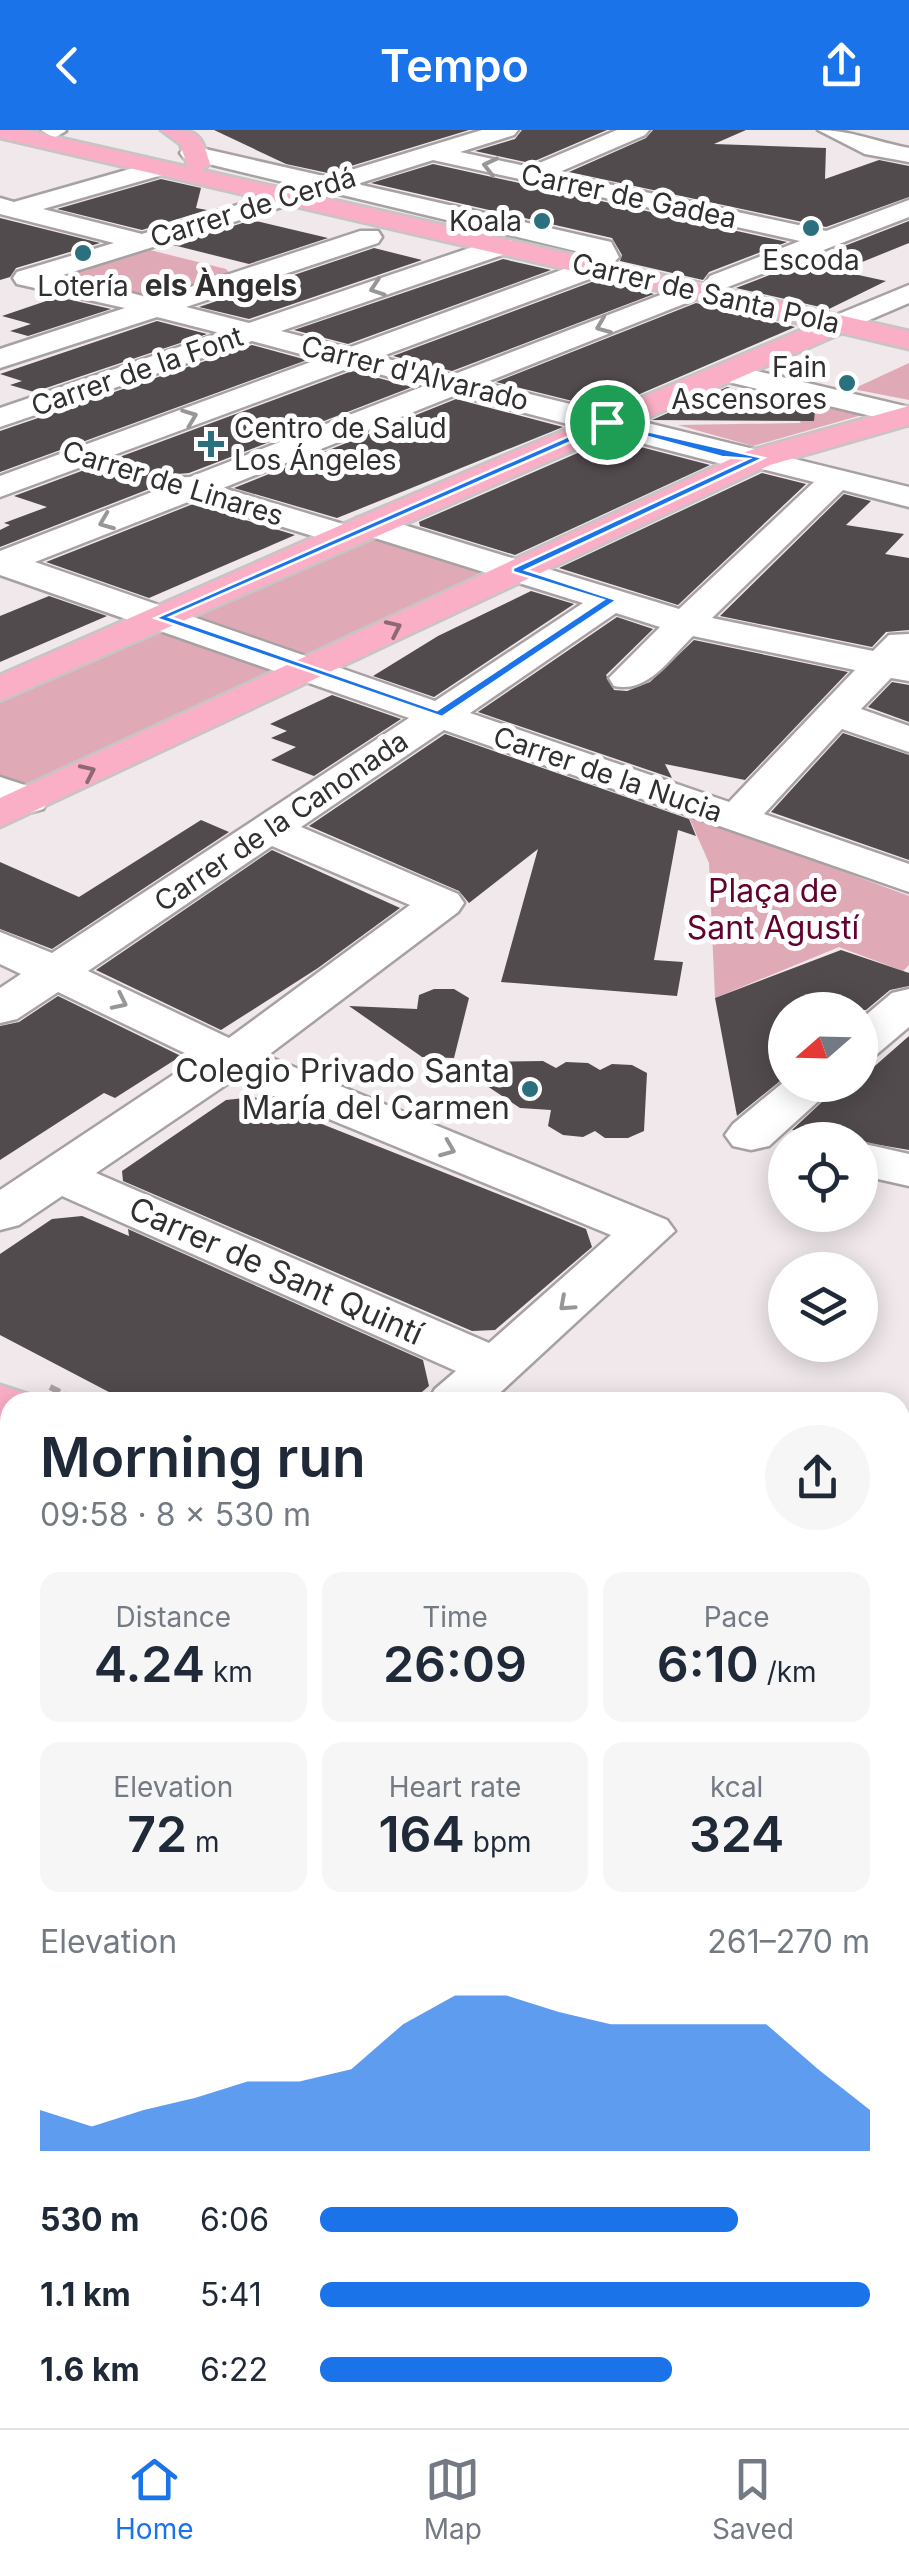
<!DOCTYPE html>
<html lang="en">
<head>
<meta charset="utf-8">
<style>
	:root { --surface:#fff; --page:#f6f6f7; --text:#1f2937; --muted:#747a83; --line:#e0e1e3; --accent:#1a73e8 }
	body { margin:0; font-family:Inter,sans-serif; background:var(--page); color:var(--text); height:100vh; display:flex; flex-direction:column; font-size:38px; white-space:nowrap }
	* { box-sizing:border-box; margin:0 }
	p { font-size:32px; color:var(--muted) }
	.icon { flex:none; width:55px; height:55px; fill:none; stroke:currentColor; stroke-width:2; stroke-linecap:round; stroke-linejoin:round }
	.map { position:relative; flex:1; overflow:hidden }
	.details { position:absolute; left:0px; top:1262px; width:910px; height:1038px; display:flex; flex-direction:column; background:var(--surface); border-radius:30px 30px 0 0; box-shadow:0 5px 25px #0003 }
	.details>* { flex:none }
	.needle { width:65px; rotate:250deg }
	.buttons { position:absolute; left:768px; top:862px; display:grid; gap:20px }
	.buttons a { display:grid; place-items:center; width:110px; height:110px; border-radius:50%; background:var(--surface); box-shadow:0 5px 25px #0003; font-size:50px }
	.pin { position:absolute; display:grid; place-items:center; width:85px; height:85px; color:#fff; margin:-42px; border:5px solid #fff; border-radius:50%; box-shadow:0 2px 10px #0007 }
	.round { display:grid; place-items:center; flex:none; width:105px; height:105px; border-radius:52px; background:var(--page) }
	.head { display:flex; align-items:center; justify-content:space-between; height:170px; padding:0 40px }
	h1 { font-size:55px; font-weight:600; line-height:75px }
	.figures { display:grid; grid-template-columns:repeat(3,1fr); gap:15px; height:170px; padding:10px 40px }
	.figures div { display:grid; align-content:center; border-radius:20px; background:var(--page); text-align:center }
	.figures b { font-size:50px; font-weight:600 }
	.figures small { font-size:28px; font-weight:400 }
	.figures p { font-size:28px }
	.chart { height:280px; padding:20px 40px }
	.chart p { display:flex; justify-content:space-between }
	.chart svg { width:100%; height:180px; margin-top:10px; fill:var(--accent); opacity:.7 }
	ul { padding:0 40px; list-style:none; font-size:32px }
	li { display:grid; grid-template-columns:160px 120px 1fr; align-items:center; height:75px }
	li i { height:25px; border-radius:12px; background:var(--accent) }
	header { display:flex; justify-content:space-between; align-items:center; height:130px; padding:0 40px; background:var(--accent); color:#fff; font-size:45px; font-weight:600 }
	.tabs { display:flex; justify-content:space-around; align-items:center; height:140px; border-top:2px solid var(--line); background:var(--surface); font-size:28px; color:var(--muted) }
	.tabs a { display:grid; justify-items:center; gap:5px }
	.tabs .on { color:var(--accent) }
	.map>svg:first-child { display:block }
	.green { fill:#e0a9b6 }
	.building { fill:#524b4d }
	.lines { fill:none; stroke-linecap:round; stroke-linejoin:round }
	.minor-casing { stroke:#a8a1a3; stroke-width:5 }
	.major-casing { stroke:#c6c5c5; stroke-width:5 }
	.path-far1 { stroke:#a9a3a4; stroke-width:6; stroke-dasharray:11 5; stroke-linecap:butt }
	.path { stroke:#a9a3a4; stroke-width:9; stroke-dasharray:14 8; stroke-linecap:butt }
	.minor { fill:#fff; fill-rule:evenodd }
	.major { fill:#fbafc6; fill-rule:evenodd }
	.oneway { stroke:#989798 }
	.oneway2 { stroke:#8c6974 }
	.route { fill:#1a73e8; stroke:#fff; stroke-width:2.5; fill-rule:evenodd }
	.poi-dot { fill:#2a707e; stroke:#fff; stroke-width:4 }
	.labels { text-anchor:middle; stroke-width:10; stroke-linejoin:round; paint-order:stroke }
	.far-street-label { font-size:28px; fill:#322f30; stroke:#fff }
	.far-poi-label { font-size:28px; fill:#322f30; stroke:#fff; text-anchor:end }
	.far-neighbourhood-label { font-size:30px; font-weight:bold; fill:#322f30; stroke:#fff }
	.park-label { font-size:32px; fill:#63022e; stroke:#fff }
	.poi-label { font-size:32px; fill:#322f30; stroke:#fff; text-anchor:end }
	.street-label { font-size:32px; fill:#322f30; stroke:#fff }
</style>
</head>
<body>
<header><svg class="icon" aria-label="back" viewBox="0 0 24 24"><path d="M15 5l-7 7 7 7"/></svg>Tempo<svg class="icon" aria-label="share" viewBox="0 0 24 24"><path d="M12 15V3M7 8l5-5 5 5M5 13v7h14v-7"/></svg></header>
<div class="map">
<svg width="909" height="2298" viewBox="0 0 909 2298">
	<rect width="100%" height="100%" fill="#f0e8ea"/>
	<g class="green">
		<polygon points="150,120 226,139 232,146 165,169 148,170 61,147 63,140 128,121"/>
		<polygon points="909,233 909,270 853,259"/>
		<polygon points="809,268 869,283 753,316 678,295 801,293 789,276"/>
		<polygon points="370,408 489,442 309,527 194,496 194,485"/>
		<polygon points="156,502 179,502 273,540 267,547 37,655 15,655 0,649 0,572"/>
		<polygon points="687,683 909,766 909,835 903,841 839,817 715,868 709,733"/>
		<polygon points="67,2290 329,2290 340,2298 60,2298"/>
		<polygon points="584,2290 742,2290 755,2298 579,2298"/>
	</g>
	<g class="building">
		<polygon points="214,0 469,0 328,43 286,34"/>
		<polygon points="522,0 607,0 530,33 475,21 515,9"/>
		<polygon points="653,0 746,0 714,14 826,18 825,49 879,30 909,36 909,67 826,97 569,42 646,8"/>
		<polygon points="433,34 787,112 709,142 703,150 620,131 622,125 612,108 371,53"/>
		<polygon points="161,49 201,58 196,78 207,80 142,100 57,79"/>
		<polygon points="0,88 100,113 16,138 10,147 0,150"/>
		<polygon points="252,90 328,108 249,134 173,115"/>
		<polygon points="909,91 909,113 840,141 886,151 829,179 736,158"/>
		<polygon points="374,118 422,130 249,189 199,177"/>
		<polygon points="503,129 551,140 348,214 294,200"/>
		<polygon points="597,150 654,164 452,241 393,226"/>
		<polygon points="58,167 111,179 28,206 10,201 31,194 2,186"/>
		<polygon points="696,173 795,197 605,279 496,252"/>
		<polygon points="157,191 207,204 34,262 10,255 22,251 0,244"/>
		<polygon points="252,215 307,230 0,342 0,301"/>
		<polygon points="352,241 412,257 189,343 166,345 162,354 0,417 0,400 10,395 4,393 47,377 14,366"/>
		<polygon points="727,257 815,280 814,291 652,290"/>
		<polygon points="456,269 563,297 337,388 234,358"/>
		<polygon points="610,309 710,335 515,425 420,396 419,392"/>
		<polygon points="762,343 806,354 678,475 559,438"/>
		<polygon points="844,364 871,371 846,395 904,404 885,424 909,428 909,500 886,502 872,517 720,486"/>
		<polygon points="193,374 295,405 149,468 46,432"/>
		<polygon points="531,461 574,474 434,567 373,546 438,506"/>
		<polygon points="49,466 107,486 0,532 0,486"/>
		<polygon points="617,487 653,499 606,545 614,560 627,561 650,552 694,510 848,542 745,650 665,634 672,648 478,582"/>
		<polygon points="892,552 909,555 909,592 868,577"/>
		<polygon points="332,565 401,589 314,646 271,630 296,617 271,608 287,601 270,594"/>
		<polygon points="843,603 909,625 909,730 771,682"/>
		<polygon points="445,604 689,689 696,706 678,700 654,830 683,832 677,866 501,852 538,719 469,773 459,761 309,696"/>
		<polygon points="201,690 229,702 52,819 0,799 0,732 79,767"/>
		<polygon points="272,720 400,778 318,838 221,900 96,840"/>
		<polygon points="841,820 909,843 909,856 890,860 866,880 785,880 785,947 737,986 715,868"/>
		<polygon points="434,859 454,859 469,868 454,928 422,927 349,876 417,879 419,865"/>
		<polygon points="58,866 181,926 115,968 104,963 0,1030 0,896 19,892"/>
		<polygon points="909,906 909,1020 792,1000 840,955 860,955 860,949"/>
		<polygon points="543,931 556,938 566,932 588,933 600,940 612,934 632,935 647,943 644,1001 628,1008 605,1008 595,1001 583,1007 563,1005 548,996 551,980 520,978 451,932"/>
		<polygon points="254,967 586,1099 592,1117 495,1200 472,1201 123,1051 122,1041 226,970"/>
		<polygon points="82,1086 129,1106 128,1099 423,1230 429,1256 410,1272 128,1272 0,1205 0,1124 52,1089"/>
	</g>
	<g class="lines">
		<g class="minor-casing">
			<g id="minor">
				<polygon points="41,0 65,0 66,1 54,8"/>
				<path d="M482 0H518L514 5 460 22 530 37 617 0H649L645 5 557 43 826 101 909 70V87L720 160 710 158 706 152 710 146 800 111 433 30 357 54 611 112 619 127 603 144 380 227 452 245 694 152 704 154 708 160 704 166 484 253 909 357V377L843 360 712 488 873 521 889 505 909 504V551L891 548 861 579 909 596V622L842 599 764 684 909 734V762L444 600 301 697 458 764 464 773 458 782 267 926 667 1090 675 1101 490 1272H427L435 1259 456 1241 62 1066 19 1095 0 1100V1060L197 929 58 862 17 889 0 893V858L21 844 0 834V802L52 823 409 588 0 445V421L165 357 168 348 190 347 424 256 352 237 0 367V346L319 229 252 211 0 297V278L220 203 157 187 0 238V219L125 178 17 154 13 148 17 142 114 113 0 84V68L14 72 151 33H169L172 38 169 43 43 79 142 104 300 56 184 28 180 23 184 18 192 16 328 47ZM330 62 592 125 583 132 348 218 281 201 511 122 515 116 511 110H493L249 193 186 177 378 113 382 107 378 101H360L154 169 63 145ZM456 265 722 334 758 338 814 352 679 479 381 388 369 385 357 388 353 397 223 358ZM193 370 346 416 358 413 362 404 583 473 435 571 35 432ZM616 483 660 497 609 548 614 556C648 564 671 527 693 506L855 540 729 672 470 583ZM272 716 410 775 229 908 88 841ZM236 948 261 961 611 1105 489 1213 96 1043Z"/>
				<path d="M818 0C851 0 877 12 909 18V32L865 24Z"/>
				<polygon points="909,155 909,173 839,203 829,200 825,194 829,188"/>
				<polygon points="727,234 909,277 909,295 716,249 712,243 716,237"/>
				<polygon points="0,647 43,661 49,670 43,679 28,683 0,674"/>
				<polygon points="909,859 909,897 877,924 860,929 860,890 892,863"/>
				<polygon points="785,951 785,955 836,955 769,1016 751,1020 733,1016 725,1005 733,994"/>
				<polygon points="860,1013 909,1024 909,1056 860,1045"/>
				<polygon points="10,1820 10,1885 0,1889 0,1823"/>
				<polygon points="0,1997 10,2001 10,2072 0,2068"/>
				<polygon points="348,2290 443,2290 446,2298 351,2298"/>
			</g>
		</g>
		<g class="major-casing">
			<g id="major">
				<path d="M0 0H26L188 37 180 14 161 0C197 0 200 0 210 34L202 40 909 201V219L842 203 0 571V545L357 388 810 196 0 8Z"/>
				<polygon points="909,276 909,295 770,335 0,697 0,668 748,321"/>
				<polygon points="0,1255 31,1265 36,1272 10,1272 10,1296 0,1294"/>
				<polygon points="0,1675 10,1678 10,1732 0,1729"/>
				<polygon points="900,1739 909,1742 909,1800 900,1797"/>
				<polygon points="900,2186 909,2189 909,2267 900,2264"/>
			</g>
		</g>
		<polyline class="path-far1" points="50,1257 80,1272"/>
		<g class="path">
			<polyline points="900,1708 909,1713"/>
			<polyline points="237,2290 248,2298"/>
			<polyline points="871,2290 884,2298"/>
			<polyline points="81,2298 88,2290"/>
		</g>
		<use href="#minor" class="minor"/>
		<use href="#major" class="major"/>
	</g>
	<defs><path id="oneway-chevron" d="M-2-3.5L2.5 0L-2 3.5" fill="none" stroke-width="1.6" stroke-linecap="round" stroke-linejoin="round" transform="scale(2.5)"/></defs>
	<g class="oneway">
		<use href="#oneway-chevron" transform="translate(490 36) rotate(-167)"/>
		<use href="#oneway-chevron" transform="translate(377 158) rotate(161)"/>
		<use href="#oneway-chevron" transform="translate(603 196) rotate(158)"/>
		<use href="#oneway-chevron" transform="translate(190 287) rotate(-21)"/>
		<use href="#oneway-chevron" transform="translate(106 392) rotate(158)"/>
		<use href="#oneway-chevron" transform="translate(120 872) rotate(26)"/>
		<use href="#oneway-chevron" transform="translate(448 1019) rotate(22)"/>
		<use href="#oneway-chevron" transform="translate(566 1174) rotate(138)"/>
	</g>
	<g class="oneway2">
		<use href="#oneway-chevron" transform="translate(394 498) rotate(-25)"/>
		<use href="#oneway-chevron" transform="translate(88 642) rotate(-25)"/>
	</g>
	<path class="route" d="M603 291 764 328 526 440 617 470 442 587 155 488ZM607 296 722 327 748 329 513 438V442L603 470 437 580 170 487Z"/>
	<g class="poi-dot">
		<circle cx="542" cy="91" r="10"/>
		<circle cx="811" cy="98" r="10"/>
		<circle cx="83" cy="123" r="10"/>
		<circle cx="847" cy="253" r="10"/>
		<path d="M206 299h10v10h10v10h-10v10h-10v-10h-10v-10h10z"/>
		<circle cx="530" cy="959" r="10"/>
	</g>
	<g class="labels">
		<g class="far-street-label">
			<text transform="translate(629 66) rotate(12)" y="10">Carrer de Gadea</text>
			<text transform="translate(253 77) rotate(-17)" y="10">Carrer de Cerdá</text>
			<text transform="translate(706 163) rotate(13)" y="10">Carrer de Santa Pola</text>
			<text transform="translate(137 241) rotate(-19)" y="10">Carrer de la Font</text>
			<text transform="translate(415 243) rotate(14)" y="10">Carrer d'Alvarado</text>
			<text transform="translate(173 353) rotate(17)" y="10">Carrer de Linares</text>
			<text transform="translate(608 644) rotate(19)" y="10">Carrer de la Nucia</text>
			<text transform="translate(281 691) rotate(-34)" y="10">Carrer de la Canonada</text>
		</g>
		<g class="far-poi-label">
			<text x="522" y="101">Koala</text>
			<text x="811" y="140" text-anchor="middle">Escoda</text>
			<text x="83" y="166" text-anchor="middle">Lotería</text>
			<text x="827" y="247">Fain<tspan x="827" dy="32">Ascensores</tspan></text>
			<text x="234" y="308" text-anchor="start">Centro de Salud<tspan x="234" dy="32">Los Ángeles</tspan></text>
		</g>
		<g class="far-neighbourhood-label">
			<text x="221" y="166">els Àngels</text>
		</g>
		<g class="park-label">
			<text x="773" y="772">Plaça de<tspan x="773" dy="37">Sant Agustí</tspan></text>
		</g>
		<g class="poi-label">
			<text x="510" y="952">Colegio Privado Santa<tspan x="510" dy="37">María del Carmen</tspan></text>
		</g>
		<g class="street-label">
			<text transform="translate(276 1141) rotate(24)" y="11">Carrer de Sant Quintí</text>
		</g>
	</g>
</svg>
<div class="buttons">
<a><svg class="needle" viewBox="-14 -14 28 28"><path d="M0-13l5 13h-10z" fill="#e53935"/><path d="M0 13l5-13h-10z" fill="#747a83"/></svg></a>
<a><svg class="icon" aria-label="locate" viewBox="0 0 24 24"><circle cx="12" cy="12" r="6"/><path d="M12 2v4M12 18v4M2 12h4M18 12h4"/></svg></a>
<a><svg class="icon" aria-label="layers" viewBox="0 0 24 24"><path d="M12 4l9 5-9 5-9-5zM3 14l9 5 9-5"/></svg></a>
</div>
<div class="pin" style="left:607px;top:292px;background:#1e9e55"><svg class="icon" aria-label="arrive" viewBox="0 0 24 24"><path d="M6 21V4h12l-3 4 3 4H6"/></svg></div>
<section class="details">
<div class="head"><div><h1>Morning run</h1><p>09:58 · 8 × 530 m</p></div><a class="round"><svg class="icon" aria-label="share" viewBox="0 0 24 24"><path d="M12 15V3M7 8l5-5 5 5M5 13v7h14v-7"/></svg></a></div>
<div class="figures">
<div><p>Distance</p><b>4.24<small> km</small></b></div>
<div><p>Time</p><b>26:09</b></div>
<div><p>Pace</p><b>6:10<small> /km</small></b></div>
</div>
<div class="figures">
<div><p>Elevation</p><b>72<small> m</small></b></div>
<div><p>Heart rate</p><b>164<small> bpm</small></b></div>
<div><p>kcal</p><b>324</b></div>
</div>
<div class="chart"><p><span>Elevation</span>261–270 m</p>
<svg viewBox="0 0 160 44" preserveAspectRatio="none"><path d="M0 44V34L10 38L20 34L30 31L40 27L50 27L60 24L70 13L80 6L90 6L100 10L110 13L120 13L130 13L140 13L150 24L160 34V44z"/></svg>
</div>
<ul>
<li><b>530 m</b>6:06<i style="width:76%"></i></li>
<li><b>1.1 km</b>5:41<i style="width:100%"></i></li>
<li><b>1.6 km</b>6:22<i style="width:64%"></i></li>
</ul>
</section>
</div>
<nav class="tabs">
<a class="on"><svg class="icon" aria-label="home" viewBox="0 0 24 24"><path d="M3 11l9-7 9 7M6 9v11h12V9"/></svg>Home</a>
<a><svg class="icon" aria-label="map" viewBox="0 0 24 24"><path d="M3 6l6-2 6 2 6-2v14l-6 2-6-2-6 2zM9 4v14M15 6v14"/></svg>Map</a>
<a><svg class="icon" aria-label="saved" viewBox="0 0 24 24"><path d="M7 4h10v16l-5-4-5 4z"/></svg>Saved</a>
</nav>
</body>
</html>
